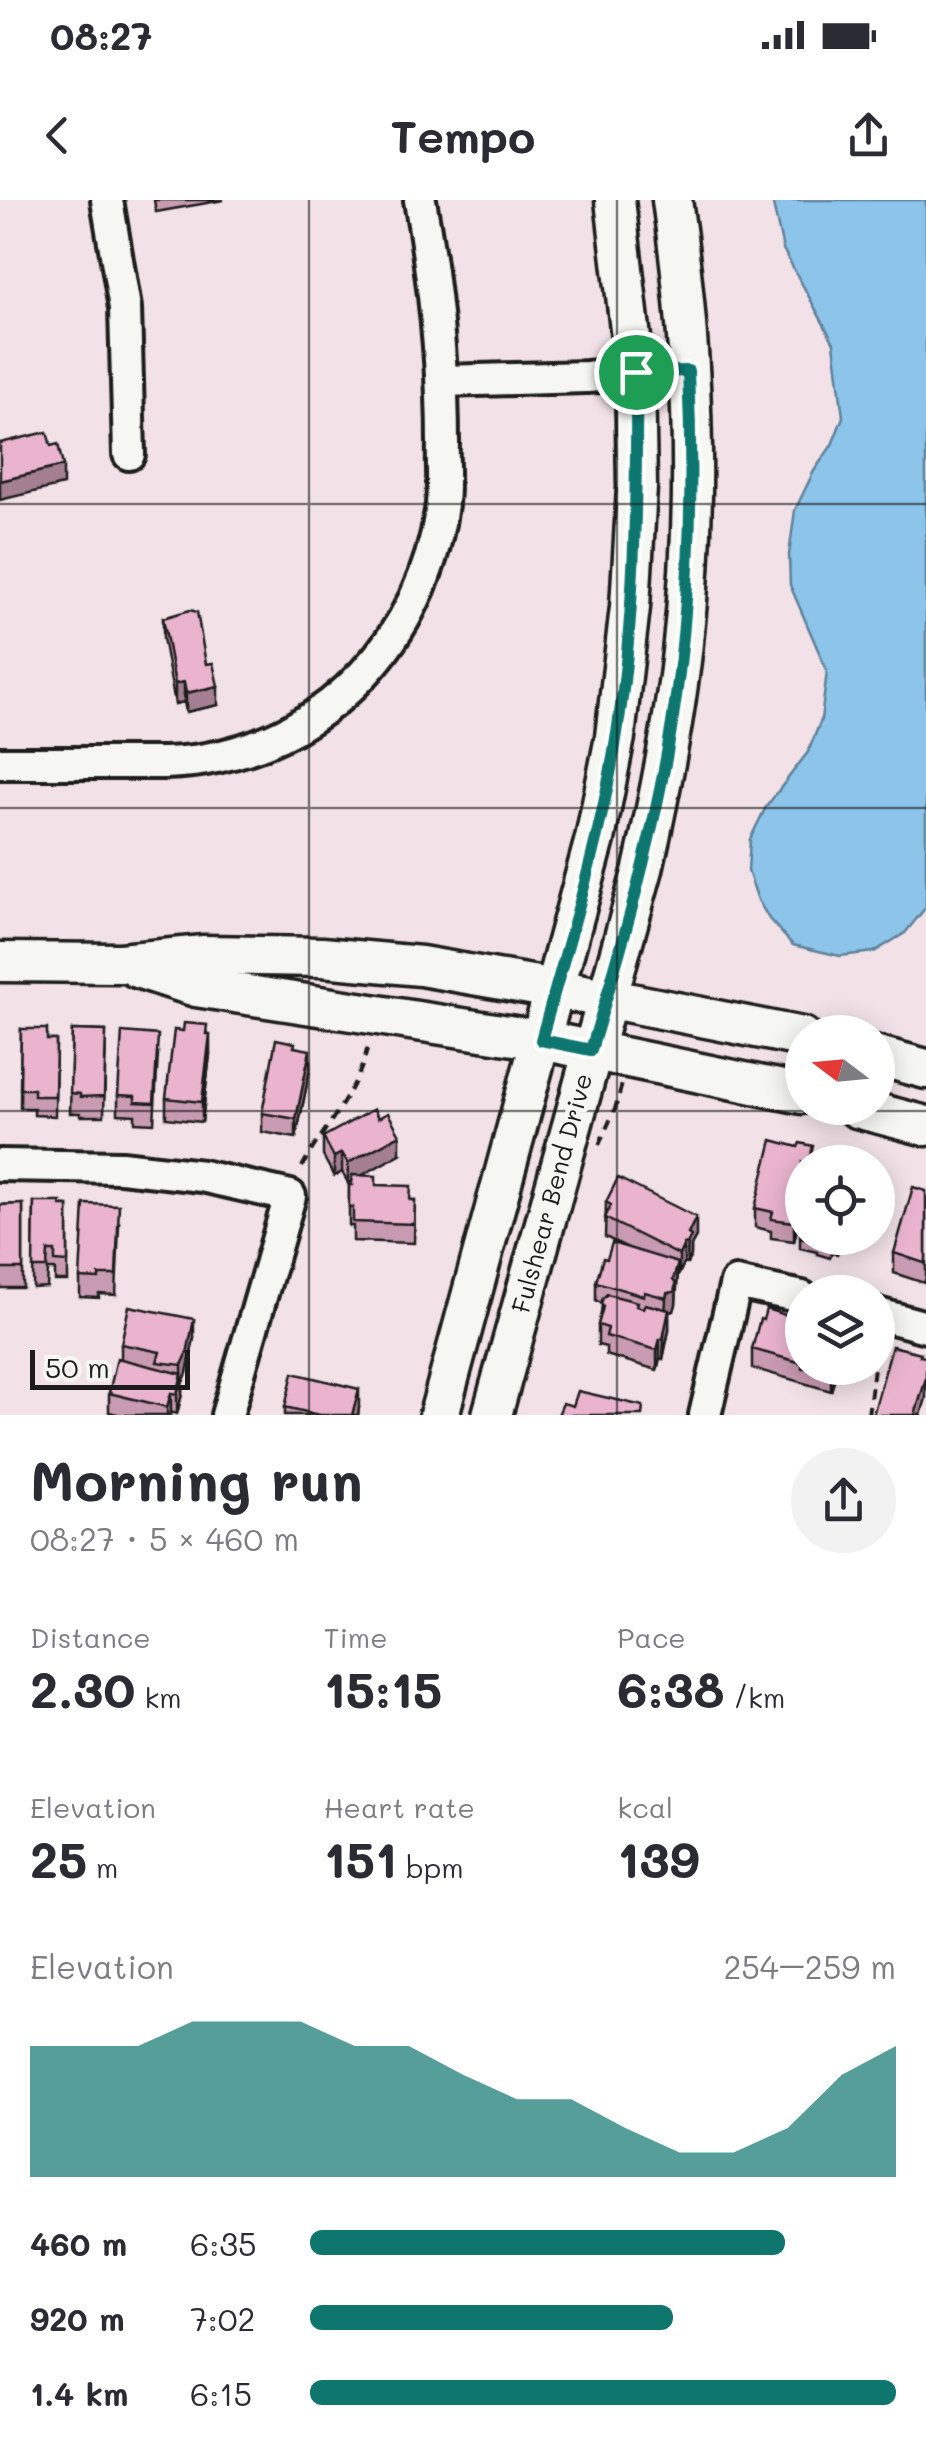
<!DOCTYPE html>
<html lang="en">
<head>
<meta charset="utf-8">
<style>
	:root { --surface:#fff; --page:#f2f2f3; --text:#2b2b33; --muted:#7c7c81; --accent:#0f766e }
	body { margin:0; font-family:Mali,sans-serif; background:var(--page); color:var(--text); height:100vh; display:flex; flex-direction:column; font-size:38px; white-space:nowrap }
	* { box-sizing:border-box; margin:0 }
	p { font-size:32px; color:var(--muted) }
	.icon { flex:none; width:55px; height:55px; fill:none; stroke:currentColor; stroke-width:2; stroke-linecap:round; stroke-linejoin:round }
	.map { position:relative; height:1215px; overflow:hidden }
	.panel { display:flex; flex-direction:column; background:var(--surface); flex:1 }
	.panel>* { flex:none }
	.needle { width:65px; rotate:286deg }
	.buttons { position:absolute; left:785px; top:815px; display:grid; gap:20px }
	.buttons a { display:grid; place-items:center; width:110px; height:110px; border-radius:50%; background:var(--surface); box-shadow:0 5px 25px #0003; font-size:50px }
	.scale { position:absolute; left:30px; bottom:25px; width:160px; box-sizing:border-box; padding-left:10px; border:5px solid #1c1c1c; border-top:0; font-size:28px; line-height:35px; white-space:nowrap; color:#1c1c1c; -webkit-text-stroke:8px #f6f6f2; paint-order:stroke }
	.pin { position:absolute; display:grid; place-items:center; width:85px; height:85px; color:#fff; margin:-42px; border:5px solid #fff; border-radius:50%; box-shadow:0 2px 10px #0007 }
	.round { display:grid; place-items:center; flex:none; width:105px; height:105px; border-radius:52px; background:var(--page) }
	.overview { display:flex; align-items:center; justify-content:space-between; height:170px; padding:0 30px }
	h1 { font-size:55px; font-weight:800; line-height:75px }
	.metrics { display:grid; grid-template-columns:repeat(3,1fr); gap:15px; height:170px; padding:10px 30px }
	.metrics div { display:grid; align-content:center }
	.metrics b { font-size:50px; font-weight:800 }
	.metrics small { font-size:28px; font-weight:400 }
	.metrics p { font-size:28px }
	.chart { height:280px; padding:20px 30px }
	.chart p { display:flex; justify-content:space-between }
	.chart svg { width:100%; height:180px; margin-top:10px; fill:var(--accent); opacity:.7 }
	ul { padding:0 30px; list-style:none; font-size:32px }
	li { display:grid; grid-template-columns:160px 120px 1fr; align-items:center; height:75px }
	li i { height:25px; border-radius:12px; background:var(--accent) }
	.status { display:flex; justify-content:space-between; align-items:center; height:70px; padding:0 50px; background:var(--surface); direction:ltr }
	.status svg { height:28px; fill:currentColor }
	header { display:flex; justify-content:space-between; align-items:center; height:130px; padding:0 30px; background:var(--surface); font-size:45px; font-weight:800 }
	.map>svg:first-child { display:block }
	.water { fill:#8cc4ea; stroke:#5f8198; stroke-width:2.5 }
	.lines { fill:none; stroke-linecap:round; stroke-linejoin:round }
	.minor-casing { stroke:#1c1c1c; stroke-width:38 }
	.major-casing { stroke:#1c1c1c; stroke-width:45 }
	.path { stroke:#1c1c1c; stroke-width:4; stroke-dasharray:10 8; stroke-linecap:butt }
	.minor { stroke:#f6f6f2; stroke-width:30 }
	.major { stroke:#f6f6f2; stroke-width:38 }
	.wall { fill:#c99bb2; stroke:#1c1c1c; stroke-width:2.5 }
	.shaded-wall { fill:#a47e91; stroke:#1c1c1c; stroke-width:2.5 }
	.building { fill:#eab4cf; stroke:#1c1c1c; stroke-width:2.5 }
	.route-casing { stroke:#fff; stroke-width:20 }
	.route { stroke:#0f766e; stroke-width:12 }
	.grid { fill:none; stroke:#1c1c1c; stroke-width:2.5; stroke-opacity:0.55 }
	.labels { text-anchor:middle; stroke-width:9; stroke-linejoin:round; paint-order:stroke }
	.street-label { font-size:25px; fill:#1c1c1c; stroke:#f6f6f2 }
</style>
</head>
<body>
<div class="status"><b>08:27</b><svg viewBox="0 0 49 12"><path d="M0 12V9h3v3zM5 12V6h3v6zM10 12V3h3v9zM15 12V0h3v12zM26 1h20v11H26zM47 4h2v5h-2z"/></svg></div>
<header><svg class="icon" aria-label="back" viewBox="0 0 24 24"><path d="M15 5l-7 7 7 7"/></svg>Tempo<svg class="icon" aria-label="share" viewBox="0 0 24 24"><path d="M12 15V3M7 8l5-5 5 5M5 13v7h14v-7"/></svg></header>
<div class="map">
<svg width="926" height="1215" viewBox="0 0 926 1215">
	<rect width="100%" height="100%" fill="#f2e2e8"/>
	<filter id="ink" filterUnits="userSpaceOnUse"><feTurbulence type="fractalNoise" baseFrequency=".01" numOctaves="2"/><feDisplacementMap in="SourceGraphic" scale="20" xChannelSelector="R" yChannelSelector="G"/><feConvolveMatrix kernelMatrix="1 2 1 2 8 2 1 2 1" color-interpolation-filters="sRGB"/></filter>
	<g filter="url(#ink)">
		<polygon class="water" points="772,0 926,0 926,707 905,733 874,752 840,756 793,745 769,719 758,700 748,671 750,639 766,607 808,552 821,520 827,471 790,385 789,355 795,310 814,271 832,245 843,217 834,143 783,49"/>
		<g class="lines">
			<g class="minor-casing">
				<g id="minor">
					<polyline points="107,0 125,108 129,254"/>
					<polyline points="443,181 587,177 635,173 689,171"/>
					<path d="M0 563C41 563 81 563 122 563 150 563 178 564 206 559 331 538 423 435 441 311 445 289 442 265 443 243 443 161 434 80 420 0"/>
					<polyline points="0,965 121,967 202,976 290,996 227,1215"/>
					<polyline points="878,1114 926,1127"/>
					<polyline points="705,1215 736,1083 802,1097"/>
				</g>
			</g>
			<g class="major-casing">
				<g id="major">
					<polyline points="0,762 120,763 204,755 322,757 421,766 606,798 802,837"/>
					<polyline points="137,768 196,787 541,840 802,894"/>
					<polyline points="878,856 926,869"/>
					<polyline points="857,908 926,926"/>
					<polyline points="439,1215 595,639 615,537 630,407 637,287 635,173 615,0"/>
					<path d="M492 1215 643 669C660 594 675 519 683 443 699 296 693 146 672 0"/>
				</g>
			</g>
			<g class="path">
				<polyline points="828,825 863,829"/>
				<polyline points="599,945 615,909 622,884"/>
				<path d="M302 967C324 926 359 891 368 845"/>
				<polyline points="878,1153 881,1140"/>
				<polyline points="868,1215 874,1168"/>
			</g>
			<use href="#minor" class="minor"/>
			<use href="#major" class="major"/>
		</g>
		<g class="wall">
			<polygon points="154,0 224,0 156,12"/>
			<polygon points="163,418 206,464 218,505 186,512 184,502 175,504 163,438"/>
			<polygon points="21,829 47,840 56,840 55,916 34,915 34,908 20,908"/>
			<polygon points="72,830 106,831 104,916 80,916 80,913 70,913"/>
			<polygon points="207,834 210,854 202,922 166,918 166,898"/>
			<polygon points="295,847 310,869 296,938 262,932 262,913"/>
			<polygon points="158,854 154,923 135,922 135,915 118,914 118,895"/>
			<polygon points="323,937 400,954 361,975 376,985 411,1000 415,1000 414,1043 353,1041 353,1026 349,1026 349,985 352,985 352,980 348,983 342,972 334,976 323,956"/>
			<polygon points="813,962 794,1041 771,1038 771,1031 755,1027 755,1008"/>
			<polygon points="926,991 926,1078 924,1083 894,1073 894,1053"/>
			<polygon points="34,1002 68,1006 68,1081 55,1081 55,1070 48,1070 47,1087 33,1088"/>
			<polygon points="606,1002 696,1037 691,1046 691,1055 687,1064 684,1063 679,1074 678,1073 676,1104 674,1111 669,1112 669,1130 663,1159 660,1158 657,1170 606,1155 606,1147 598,1145 598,1125 601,1113 602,1103 596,1101 596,1082 607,1059 626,1047 605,1037"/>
			<polygon points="23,1004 23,1088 0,1088 0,1005"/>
			<polygon points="802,1020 802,1038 841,1038 837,1054 832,1053 830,1058 817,1054 817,1052 800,1048 800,1029"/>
			<polygon points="119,1025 116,1095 99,1094 99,1098 80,1097 80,1078"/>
			<polygon points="763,1120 802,1120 802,1168 838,1168 831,1191 752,1168 752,1149"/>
			<polygon points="194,1138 187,1173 182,1184 182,1194 177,1214 171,1212 170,1215 121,1215 109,1212 109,1193 121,1159 121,1144"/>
			<polygon points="285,1207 359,1208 358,1215 285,1215"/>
		</g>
		<g class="shaded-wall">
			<polygon points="63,266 63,285 0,300 0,281"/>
			<polygon points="184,482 184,502 175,504 175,484"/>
			<polygon points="218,486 218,505 186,512 186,493"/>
			<polygon points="210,834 210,854 202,922 202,902"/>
			<polygon points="310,850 310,869 296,938 296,919"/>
			<polygon points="400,935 400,954 348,983 348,963"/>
			<polygon points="342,953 342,972 334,976 334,957"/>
			<polygon points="802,989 802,1008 794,1041 794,1022"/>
			<polygon points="696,1017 696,1037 691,1046 691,1055 687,1064 688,1034"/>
			<polygon points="837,1038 841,1038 837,1054"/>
			<polygon points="684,1044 684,1063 679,1074 679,1055"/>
			<polygon points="678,1063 676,1104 674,1111 669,1112 669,1130 663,1159 666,1098"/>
			<polygon points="194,1119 194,1138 187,1173 182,1184 182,1165"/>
			<polygon points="660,1139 660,1158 657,1170 657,1150"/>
			<polygon points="832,1168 838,1168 831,1191 831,1171"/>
			<polygon points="182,1174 182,1194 177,1214 177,1194"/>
			<polygon points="926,1178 926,1198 921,1215 915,1215"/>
			<polygon points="359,1189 359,1208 358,1215 352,1215"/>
			<polygon points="171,1193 171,1212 170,1215 167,1215 167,1207"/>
		</g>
		<g class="building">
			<polygon points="47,232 51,246 58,244 63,266 0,281 0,243"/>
			<polygon points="190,410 197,412 206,464 213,463 218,486 186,493 184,482 175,484 163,418"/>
			<polygon points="184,823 207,825 206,834 210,834 202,902 166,898 174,830 183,831"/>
			<polygon points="21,829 47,829 47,840 56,840 55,896 34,896 34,889 20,889"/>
			<polygon points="72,830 106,831 104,896 80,897 80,894 70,893"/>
			<polygon points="122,832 158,835 154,903 135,902 135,896 118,895"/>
			<polygon points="276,839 295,843 294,847 310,850 296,919 262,913"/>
			<polygon points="374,909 378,918 388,913 400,935 348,963 342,953 334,957 323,937"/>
			<polygon points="772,940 798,947 800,943 813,946 809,962 802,962 802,989 794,1022 771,1019 773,1012 755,1008"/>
			<polygon points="352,975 376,976 376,985 411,986 410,1000 415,1000 414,1024 353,1022 353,1007 349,1007 349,985 352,985"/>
			<polygon points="618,978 696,1017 688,1034 691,1036 687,1045 684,1044 679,1055 605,1018 611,1005 606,1002"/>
			<polygon points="913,987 926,991 926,1059 924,1063 894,1053"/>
			<polygon points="34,1002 61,1002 60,1006 68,1006 68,1062 55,1061 55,1051 48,1051 47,1068 33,1068"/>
			<polygon points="23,1004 23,1069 0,1069 0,1005"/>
			<polygon points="84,1004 119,1005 116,1075 99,1075 99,1079 80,1078"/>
			<polygon points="612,1043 678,1063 673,1080 676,1084 674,1092 667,1093 666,1098 645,1092 644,1096 596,1082 603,1058 607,1059"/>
			<polygon points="607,1094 637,1102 636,1106 643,1108 645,1104 669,1110 663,1139 660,1139 657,1150 606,1136 608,1128 598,1125 603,1107 601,1103 603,1098"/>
			<polygon points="129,1106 194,1119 187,1154 182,1165 157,1162 160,1152 121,1144"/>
			<polygon points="766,1109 802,1120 802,1163 752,1149 760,1119 763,1120"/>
			<polygon points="892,1146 921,1153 920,1156 926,1157 926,1178 915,1215 873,1215"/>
			<polygon points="117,1158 182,1174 177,1194 171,1193 167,1207 109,1193"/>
			<polygon points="293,1173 359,1189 352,1215 319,1215 285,1207"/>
			<polygon points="578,1191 643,1206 642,1215 558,1215 563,1203 573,1206"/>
		</g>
	</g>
	<g class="lines" filter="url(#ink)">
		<g class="route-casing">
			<path id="route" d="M688 171C694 299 690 427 667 553 649 654 620 752 591 850L541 840C564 757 590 674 607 589 635 453 637 311 636 172Z"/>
		</g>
		<use href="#route" class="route"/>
	</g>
	<path class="grid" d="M309 0V1215M617 0V1215M0 304H926M0 608H926M0 911H926"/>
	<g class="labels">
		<g class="street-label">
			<text transform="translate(552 993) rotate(-75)" y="9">Fulshear Bend Drive</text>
		</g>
	</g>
</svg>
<div class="buttons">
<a><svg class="needle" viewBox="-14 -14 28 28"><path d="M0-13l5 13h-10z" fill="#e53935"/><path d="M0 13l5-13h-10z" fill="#7c7c81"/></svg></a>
<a><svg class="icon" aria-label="locate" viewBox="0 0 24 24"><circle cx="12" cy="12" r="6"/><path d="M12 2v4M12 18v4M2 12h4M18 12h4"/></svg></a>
<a><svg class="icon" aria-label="layers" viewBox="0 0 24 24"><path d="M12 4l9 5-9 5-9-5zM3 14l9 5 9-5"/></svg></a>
</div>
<div class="scale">50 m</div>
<div class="pin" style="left:636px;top:172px;background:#1e9e55"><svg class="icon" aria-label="arrive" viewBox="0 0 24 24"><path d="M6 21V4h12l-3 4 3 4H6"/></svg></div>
</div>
<section class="panel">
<div class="overview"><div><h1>Morning run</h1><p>08:27 · 5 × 460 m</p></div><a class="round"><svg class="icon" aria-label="share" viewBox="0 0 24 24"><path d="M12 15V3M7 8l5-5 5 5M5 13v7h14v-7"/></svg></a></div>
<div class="metrics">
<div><p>Distance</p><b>2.30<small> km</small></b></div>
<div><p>Time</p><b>15:15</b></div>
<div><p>Pace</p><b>6:38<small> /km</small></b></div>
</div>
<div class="metrics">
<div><p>Elevation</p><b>25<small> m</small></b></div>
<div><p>Heart rate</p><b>151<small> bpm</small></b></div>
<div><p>kcal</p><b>139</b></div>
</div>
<div class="chart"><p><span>Elevation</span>254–259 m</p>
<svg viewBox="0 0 160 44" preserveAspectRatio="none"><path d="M0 44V12L10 12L20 12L30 6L40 6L50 6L60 12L70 12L80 19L90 25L100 25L110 32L120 38L130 38L140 32L150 19L160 12V44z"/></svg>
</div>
<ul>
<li><b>460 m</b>6:35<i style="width:81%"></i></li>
<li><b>920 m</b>7:02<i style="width:62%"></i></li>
<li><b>1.4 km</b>6:15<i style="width:100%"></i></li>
</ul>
</section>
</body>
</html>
